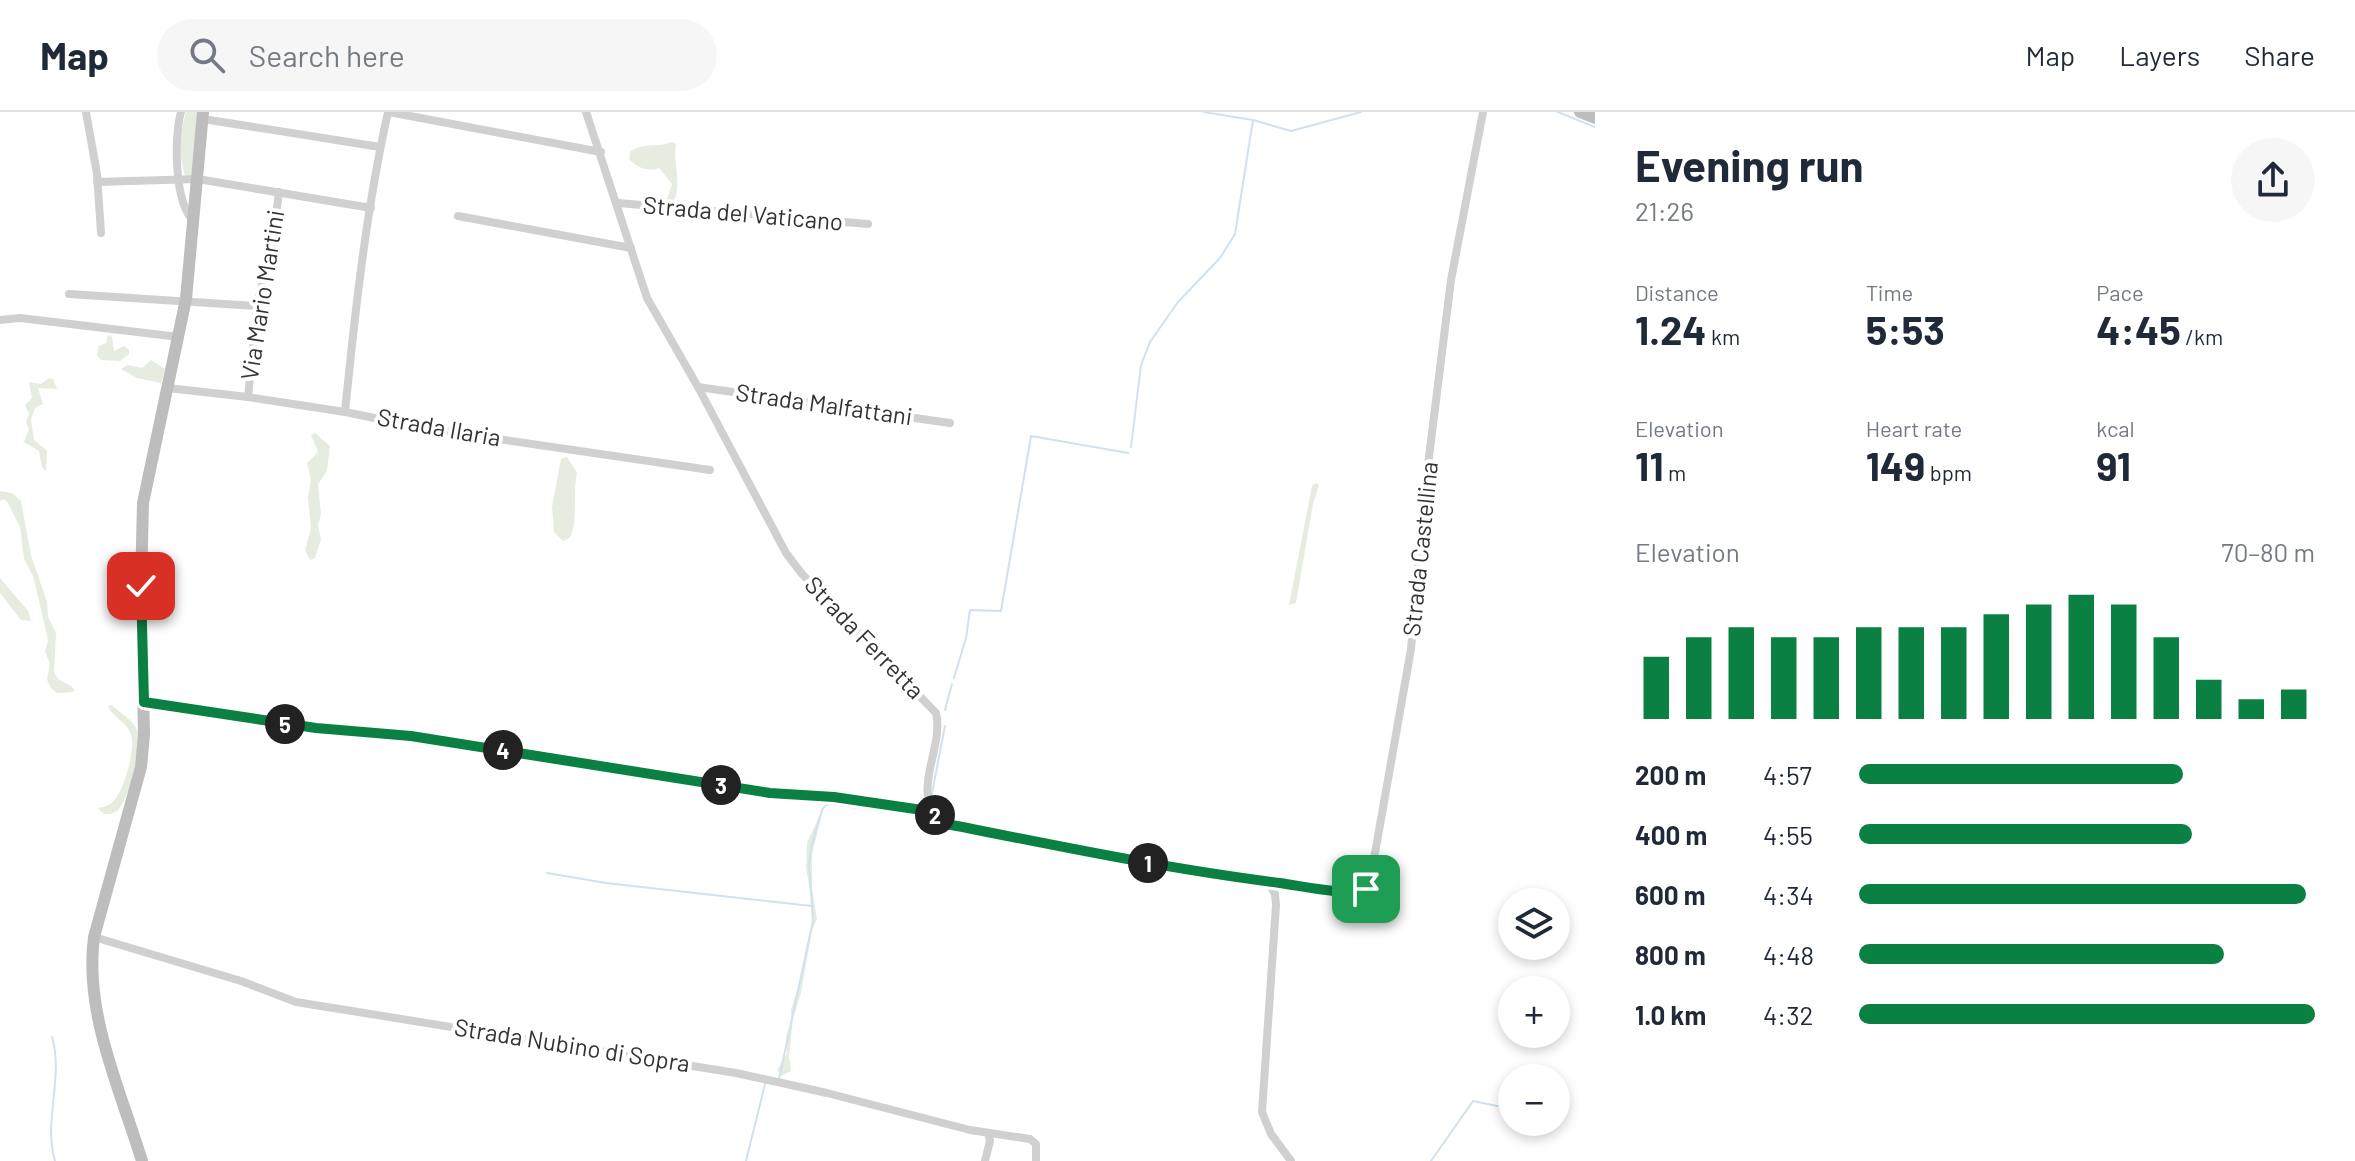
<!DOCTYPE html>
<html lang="en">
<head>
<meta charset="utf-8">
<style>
	:root { --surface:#fff; --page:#f6f6f7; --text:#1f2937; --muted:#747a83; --line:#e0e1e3; --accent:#0b8043 }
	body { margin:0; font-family:Barlow,sans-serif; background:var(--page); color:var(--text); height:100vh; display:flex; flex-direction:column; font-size:30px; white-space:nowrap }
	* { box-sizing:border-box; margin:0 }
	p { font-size:26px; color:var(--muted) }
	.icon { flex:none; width:44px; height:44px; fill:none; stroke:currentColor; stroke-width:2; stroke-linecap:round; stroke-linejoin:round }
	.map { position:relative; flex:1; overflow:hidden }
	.panel { display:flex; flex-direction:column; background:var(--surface); width:760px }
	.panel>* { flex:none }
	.controls { position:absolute; left:1498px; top:776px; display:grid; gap:16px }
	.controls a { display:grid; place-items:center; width:72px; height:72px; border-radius:50%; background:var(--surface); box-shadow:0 4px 12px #0003; font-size:40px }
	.pin { position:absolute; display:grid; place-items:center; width:68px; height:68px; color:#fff; margin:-34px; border-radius:16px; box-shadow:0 4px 12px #0006 }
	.km { position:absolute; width:40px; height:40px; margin:-20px; border-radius:50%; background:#222; color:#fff; font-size:22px; line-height:40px; text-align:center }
	.round { display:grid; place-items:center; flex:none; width:84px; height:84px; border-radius:42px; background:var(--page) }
	.summary { display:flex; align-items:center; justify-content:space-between; height:136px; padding:0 40px }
	h1 { font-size:44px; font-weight:700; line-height:60px }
	.metrics { display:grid; grid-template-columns:repeat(3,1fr); gap:12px; height:136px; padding:8px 40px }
	.metrics div { display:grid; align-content:center }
	.metrics b { font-size:40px; font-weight:700 }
	.metrics small { font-size:22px; font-weight:400 }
	.metrics p { font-size:22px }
	.chart { height:224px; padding:16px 40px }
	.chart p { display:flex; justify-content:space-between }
	.chart svg { width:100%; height:144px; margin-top:8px; stroke:var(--accent); stroke-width:6 }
	ul { padding:0 40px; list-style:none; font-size:26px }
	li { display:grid; grid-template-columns:128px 96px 1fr; align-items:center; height:60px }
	li i { height:20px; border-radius:10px; background:var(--accent) }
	header { display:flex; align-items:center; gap:48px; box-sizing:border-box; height:112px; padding:0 40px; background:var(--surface); border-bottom:2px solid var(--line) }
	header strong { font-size:38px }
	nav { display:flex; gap:44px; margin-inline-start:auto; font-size:28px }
	.search { width:560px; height:72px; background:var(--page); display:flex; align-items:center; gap:20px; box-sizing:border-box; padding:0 28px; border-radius:44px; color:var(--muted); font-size:30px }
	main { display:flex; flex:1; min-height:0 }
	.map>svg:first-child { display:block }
	.green { fill:#e6ecdf }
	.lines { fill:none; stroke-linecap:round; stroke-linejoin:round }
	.stream { stroke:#cfe2ee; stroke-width:2 }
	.street { stroke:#d0d0d0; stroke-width:8 }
	.secondary { stroke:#bdbdbd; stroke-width:12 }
	.route-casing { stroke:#fff; stroke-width:16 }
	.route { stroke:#0b8043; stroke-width:10 }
	.labels { text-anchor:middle; stroke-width:8; stroke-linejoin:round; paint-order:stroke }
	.street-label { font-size:24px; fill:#333; stroke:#fff }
</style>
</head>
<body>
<header>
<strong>Map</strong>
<div class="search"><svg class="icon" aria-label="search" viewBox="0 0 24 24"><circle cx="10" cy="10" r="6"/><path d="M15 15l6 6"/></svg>Search here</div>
<nav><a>Map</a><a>Layers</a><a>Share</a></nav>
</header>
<main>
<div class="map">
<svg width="1595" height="1049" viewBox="0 0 1595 1049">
	<rect width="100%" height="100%" fill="#fff"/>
	<g class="green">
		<path d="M186 0H198L191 64 185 63C178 42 180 21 186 0Z"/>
		<path d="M672 30 676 32C672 52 684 74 672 92L667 87 672 72 659 56C647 60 638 56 629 47L630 40C642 30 657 36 672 30Z"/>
		<polygon points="108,223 112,225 114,239 124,234 129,238 129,242 120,249 101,248 97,243 99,234 106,231"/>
		<polygon points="151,248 165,257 161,271 137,266 121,257 128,253 142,256"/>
		<polygon points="49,266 53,267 57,277 38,276 43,292 35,296 31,308 34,328 47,339 46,359 42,355 39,339 24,330 29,317 26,310 29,302 25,293 32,286 29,270 41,272"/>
		<polygon points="315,321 330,334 327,359 318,372 321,403 318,413 321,427 315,446 310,448 305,438 311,416 308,386 311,367 307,351 318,340 311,323"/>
		<path d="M567 345 577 361C573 379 577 407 572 421 570 427 568 427 563 429L554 420 552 395 561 347Z"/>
		<polygon points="1316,371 1319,373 1313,392 1296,491 1289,493 1312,374"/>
		<polygon points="0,379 12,381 21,389 31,443 47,490 48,505 56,521 54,560 58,567 71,574 75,579 72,580 57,581 51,576 47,568 50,552 45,539 48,529 44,510 33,464 24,447 20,415 7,389 3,387 0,389"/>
		<polygon points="0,466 28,499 31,509 21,508 0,481"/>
		<path d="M112 593C120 602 135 608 138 621 142 636 128 691 117 699 112 702 110 702 104 702L98 696C102 695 106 695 110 692 123 685 136 637 131 623 128 610 113 606 108 594Z"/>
		<polygon points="824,694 812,742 812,776 817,807 812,818 801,881 793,907 789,944 791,959 781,964 777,958 787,941 786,925 791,910 791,898 803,858 812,809 812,789 806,756 807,731"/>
	</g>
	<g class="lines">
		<g class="stream">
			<polyline points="1204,0 1253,8 1291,19 1361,0"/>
			<polyline points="1558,0 1595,15"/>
			<polyline points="1131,335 1141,253 1150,230 1178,190 1220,146 1235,122 1253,8"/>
			<polyline points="954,566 966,526 970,498 1001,499 1031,324 1128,341"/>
			<polyline points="945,598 952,572"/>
			<polyline points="933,690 932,681 945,614"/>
			<polyline points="547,761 606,771 812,794"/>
			<path d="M52 925C64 965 43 1009 55 1049"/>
			<polyline points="779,967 813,809 809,752 811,736 822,698 826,693 831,692 915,704 928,702"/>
			<polyline points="746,1049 765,972"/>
			<polyline points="1431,1049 1473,989 1507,996"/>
		</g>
		<g class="street">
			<polyline points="86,0 97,62 101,121"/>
			<path d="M181 0C174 24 174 92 194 109"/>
			<polyline points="389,0 601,40"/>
			<path d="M586 0 647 186 698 275 786 441 802 462 936 601C945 640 905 684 947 712 1078 738 1209 761 1342 779L1366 777 1371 764 1411 537 1425 377 1451 168 1483 0"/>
			<polyline points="203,7 380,35"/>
			<polyline points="97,70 198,67 371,96"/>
			<polyline points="618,91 868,112"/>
			<polyline points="458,104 631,136"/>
			<polyline points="69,182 257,194"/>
			<polyline points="0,208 20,206 179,225"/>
			<polyline points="698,275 950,311"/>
			<polyline points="168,276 248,285 345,300 423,316 710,358"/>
			<polyline points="248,285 258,187 271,143 279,80"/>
			<path d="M345 300C355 200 366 99 388 0"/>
			<polyline points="144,590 316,616 411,624 770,681 834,685 922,698 929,695"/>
			<polyline points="1269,771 1275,782 1276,793 1262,1000 1271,1022 1291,1049"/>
			<polyline points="94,825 241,869 296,890 736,961 827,981 970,1018 1030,1027 1036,1032 1036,1049"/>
			<polyline points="985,1049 990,1029 988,1021"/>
		</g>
		<g class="secondary">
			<polyline points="1580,0 1595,6"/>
			<path d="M142 1049C120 977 84 901 94 825L141 655 144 623 141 474 143 391 186 187 203 0"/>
		</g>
	</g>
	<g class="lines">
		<g class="route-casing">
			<path id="route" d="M141 474 144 590 316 616 411 624 770 681 834 685 922 698 929 695 936 705 947 712C1058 734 1168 757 1280 771 1308 775 1338 783 1366 777"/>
		</g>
		<use href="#route" class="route"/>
	</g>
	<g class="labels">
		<g class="street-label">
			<text transform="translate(743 102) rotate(5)" y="8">Strada del Vaticano</text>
			<text transform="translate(263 183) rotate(-81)" y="8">Via Mario Martini</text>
			<text transform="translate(824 293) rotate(8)" y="8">Strada Malfattani</text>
			<text transform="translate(439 316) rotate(10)" y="8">Strada Ilaria</text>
			<text transform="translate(1421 437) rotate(-84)" y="8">Strada Castellina</text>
			<text transform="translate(864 526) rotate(46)" y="8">Strada Ferretta</text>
			<text transform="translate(572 934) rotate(9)" y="8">Strada Nubino di Sopra</text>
		</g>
	</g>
</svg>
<div class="controls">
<a><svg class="icon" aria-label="layers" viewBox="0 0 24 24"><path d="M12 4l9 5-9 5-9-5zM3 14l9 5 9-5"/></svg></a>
<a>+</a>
<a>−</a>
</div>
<div class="pin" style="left:1366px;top:777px;background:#1e9e55"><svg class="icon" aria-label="arrive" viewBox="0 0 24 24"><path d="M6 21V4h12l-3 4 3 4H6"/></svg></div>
<div class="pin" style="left:141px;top:474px;background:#d93025"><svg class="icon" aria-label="check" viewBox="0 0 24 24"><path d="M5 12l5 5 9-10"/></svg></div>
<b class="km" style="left:1148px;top:751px">1</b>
<b class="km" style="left:935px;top:703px">2</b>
<b class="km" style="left:721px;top:673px">3</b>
<b class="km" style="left:503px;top:638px">4</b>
<b class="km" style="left:285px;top:612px">5</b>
</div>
<section class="panel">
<div class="summary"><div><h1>Evening run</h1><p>21:26</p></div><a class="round"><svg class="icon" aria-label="share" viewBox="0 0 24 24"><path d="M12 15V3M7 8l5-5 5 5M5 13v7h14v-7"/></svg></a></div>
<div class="metrics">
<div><p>Distance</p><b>1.24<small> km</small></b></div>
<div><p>Time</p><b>5:53</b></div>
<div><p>Pace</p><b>4:45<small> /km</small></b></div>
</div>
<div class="metrics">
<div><p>Elevation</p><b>11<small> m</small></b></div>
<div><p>Heart rate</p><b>149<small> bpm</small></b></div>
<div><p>kcal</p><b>91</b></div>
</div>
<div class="chart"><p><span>Elevation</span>70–80 m</p>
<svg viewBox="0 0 160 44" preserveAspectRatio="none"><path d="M5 44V25M15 44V19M25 44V16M35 44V19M45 44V19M55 44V16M65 44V16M75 44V16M85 44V12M95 44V9M105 44V6M115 44V9M125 44V19M135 44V32M145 44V38M155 44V35"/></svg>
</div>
<ul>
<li><b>200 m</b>4:57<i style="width:71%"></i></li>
<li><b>400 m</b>4:55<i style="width:73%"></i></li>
<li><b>600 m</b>4:34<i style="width:98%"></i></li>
<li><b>800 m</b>4:48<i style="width:80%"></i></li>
<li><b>1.0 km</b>4:32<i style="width:100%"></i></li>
</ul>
</section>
</main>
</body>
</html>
